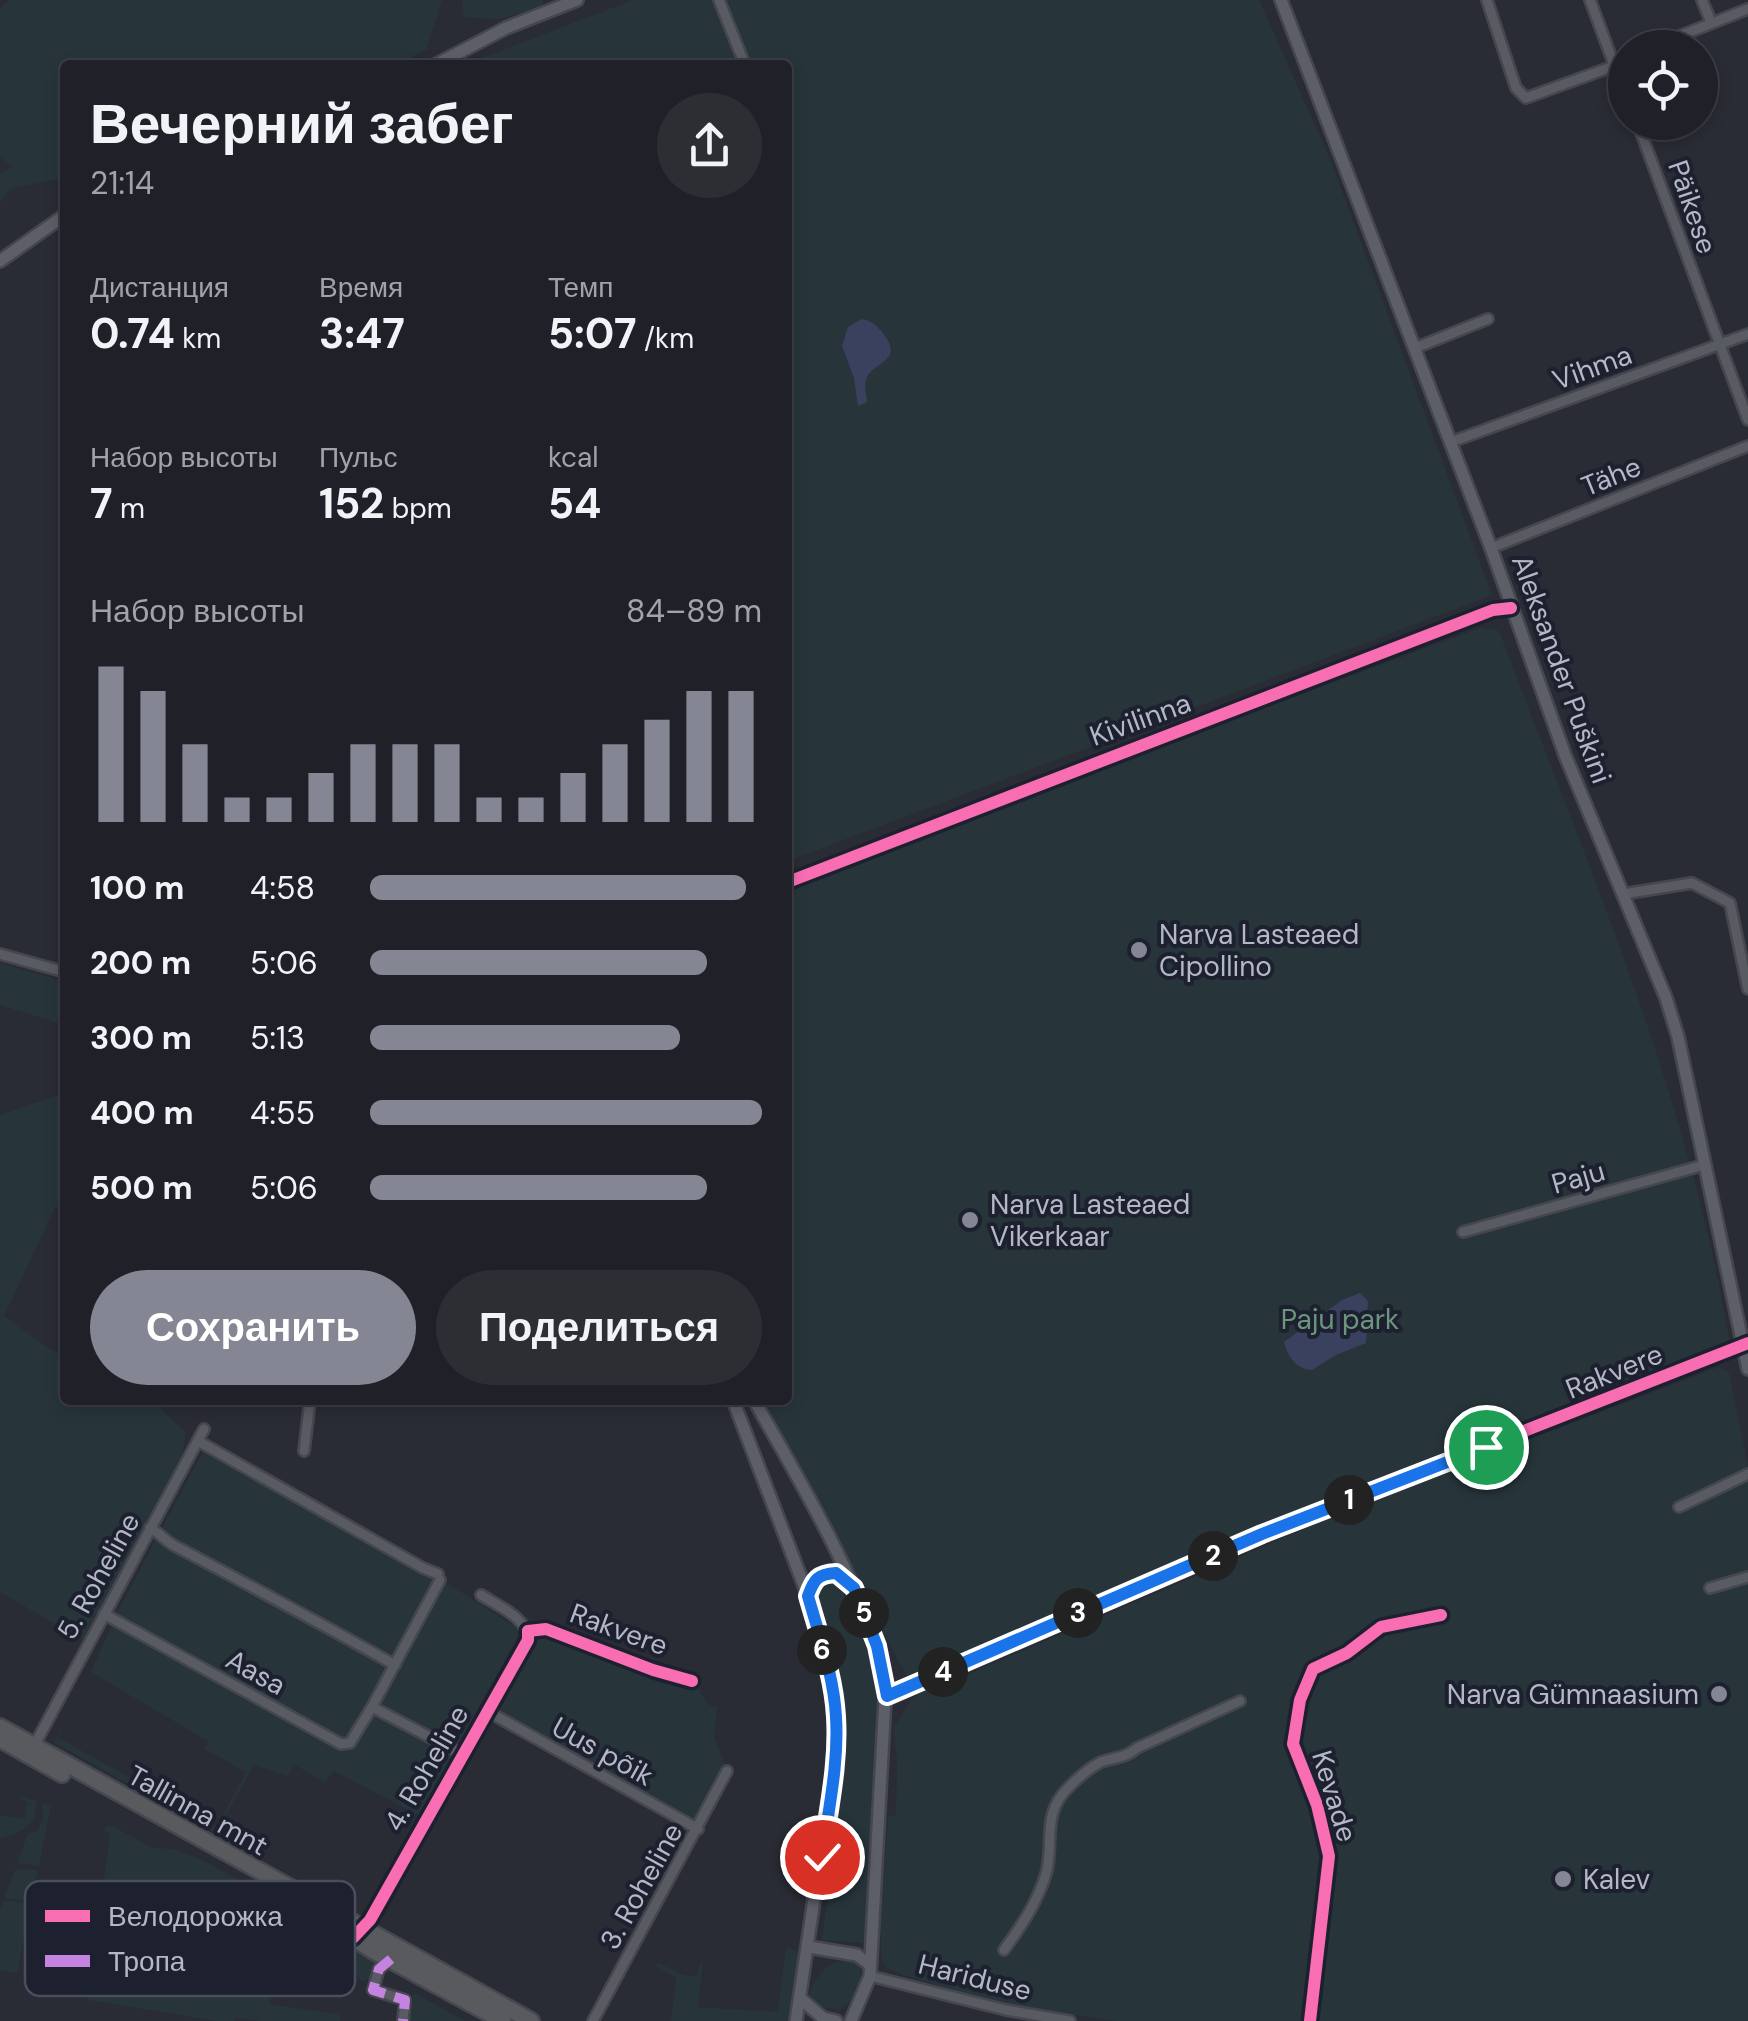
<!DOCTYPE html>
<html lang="ru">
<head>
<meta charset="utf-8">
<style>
	:root { --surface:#202128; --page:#2d2e34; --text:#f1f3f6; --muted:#a2a3a8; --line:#3d3e45; --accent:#848693 }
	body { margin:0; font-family:"DM Sans",sans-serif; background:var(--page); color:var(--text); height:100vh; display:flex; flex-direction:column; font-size:38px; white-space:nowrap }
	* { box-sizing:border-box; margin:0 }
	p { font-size:32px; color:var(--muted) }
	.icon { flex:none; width:55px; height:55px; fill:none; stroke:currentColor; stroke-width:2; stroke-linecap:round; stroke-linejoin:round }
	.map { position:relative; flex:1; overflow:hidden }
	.details { position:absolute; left:60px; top:60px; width:732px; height:1345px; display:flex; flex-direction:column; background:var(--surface); border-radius:10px; box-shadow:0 5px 15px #0003,0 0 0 2px var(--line) }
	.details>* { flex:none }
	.controls { position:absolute; left:1608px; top:30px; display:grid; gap:20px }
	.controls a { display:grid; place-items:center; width:110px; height:110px; border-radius:50%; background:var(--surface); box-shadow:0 5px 15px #0003,0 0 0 2px var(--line); font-size:50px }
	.pin { position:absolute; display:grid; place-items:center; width:85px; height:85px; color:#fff; margin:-42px; border:5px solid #fff; border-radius:50%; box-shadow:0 2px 10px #0007 }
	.km { position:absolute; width:50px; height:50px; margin:-25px; border-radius:50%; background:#222; color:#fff; font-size:28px; line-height:50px; text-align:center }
	.round { display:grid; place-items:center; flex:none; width:105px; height:105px; border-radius:52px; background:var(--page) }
	.headline { display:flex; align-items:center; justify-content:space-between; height:170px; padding:0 30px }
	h1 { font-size:55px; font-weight:700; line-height:75px }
	.figures { display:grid; grid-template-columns:repeat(3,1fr); gap:15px; height:170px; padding:10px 30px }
	.figures div { display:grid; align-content:center }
	.figures b { font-size:42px; font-weight:700 }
	.figures small { font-size:28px; font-weight:400 }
	.figures p { font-size:28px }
	.chart { height:280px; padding:20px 30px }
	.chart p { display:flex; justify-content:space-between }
	.chart svg { width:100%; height:180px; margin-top:10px; stroke:var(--accent); stroke-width:6 }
	.button { display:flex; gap:20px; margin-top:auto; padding:20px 30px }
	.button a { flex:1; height:115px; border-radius:60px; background:var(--accent); color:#fff; font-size:40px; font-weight:700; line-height:115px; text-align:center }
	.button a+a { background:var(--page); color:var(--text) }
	ul { padding:0 30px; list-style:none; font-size:32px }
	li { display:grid; grid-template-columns:160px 120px 1fr; align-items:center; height:75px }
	li i { height:25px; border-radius:12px; background:var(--accent) }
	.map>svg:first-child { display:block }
	.green { fill:#27353b }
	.water { fill:#39415e }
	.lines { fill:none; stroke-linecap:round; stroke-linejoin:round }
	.street-casing { stroke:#46474e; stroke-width:14 }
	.secondary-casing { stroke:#46474e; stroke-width:16 }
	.highway-casing { stroke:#464851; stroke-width:20 }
	.street { stroke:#595b63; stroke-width:9 }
	.secondary { stroke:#5d5f68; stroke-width:11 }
	.highway { stroke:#595a5d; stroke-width:15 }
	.quiet { stroke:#c483df; stroke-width:10; stroke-dasharray:20 10; stroke-linecap:butt }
	.cycleway-casing { stroke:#1d212f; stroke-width:19 }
	.cycleway { stroke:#f96db3; stroke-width:12 }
	.route-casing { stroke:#fff; stroke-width:20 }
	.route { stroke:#1a73e8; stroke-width:12 }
	.poi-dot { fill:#848693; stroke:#1d212f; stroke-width:4 }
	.labels { text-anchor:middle; stroke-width:8; stroke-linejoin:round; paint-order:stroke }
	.street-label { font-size:28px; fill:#b4b7c6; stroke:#1d212f }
	.poi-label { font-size:28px; fill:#b4b7c6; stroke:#1d212f; text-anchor:start }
	.park-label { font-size:28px; fill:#6c957e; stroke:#1d212f }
	.key { fill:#1d212f; stroke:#4a4e5c; stroke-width:2.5 }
	.key-label { font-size:28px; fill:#b4b7c6 }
</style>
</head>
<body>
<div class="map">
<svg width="1748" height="2021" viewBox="0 0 1748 2021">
	<rect width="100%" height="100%" fill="#2a2c35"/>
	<g class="green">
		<polygon points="9,0 442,0 426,50 395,65 65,65 65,177 10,189 0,203 0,173 13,167 0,157 0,9"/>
		<polygon points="462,0 542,0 543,7 499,19 464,17"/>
		<polygon points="633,0 1259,0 1330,159 1492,595 788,861 788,65 464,65"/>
		<path d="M1481 628 1499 631C1588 867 1691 1100 1731 1351L907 1676 755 1400H788V882Z"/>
		<polygon points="0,963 65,982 65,1025 0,1005"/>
		<polygon points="65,1093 65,1207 55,1207 4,1316 48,1348 65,1356 65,1400 156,1400 161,1402 163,1412 186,1432 182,1455 83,1640 0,1592 0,1115"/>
		<polygon points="1719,1367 1729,1373 1748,1466 1748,2021 1119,2021 1007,2006 904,1975 887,1968 882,1961 880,1927 888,1816 896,1815 897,1762 894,1727 910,1702 925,1687 932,1682 958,1679 1379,1497"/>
		<polygon points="206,1446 423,1568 514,1626 519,1634 420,1816 334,1771 325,1782 295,1765 288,1776 254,1765 225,1817 222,1817 246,1772 205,1749 208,1741 91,1672 118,1611"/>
		<path d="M829 1579 844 1589 857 1628 869 1652 877 1697 865 1943 822 1940C832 1860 851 1775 841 1694 838 1671 812 1597 819 1583Z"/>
		<polygon points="546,1629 653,1670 655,1676 692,1681 709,1705 717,1706 714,1736 727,1771 698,1829 487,1711 528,1631"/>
		<polygon points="61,1729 59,1738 205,1820 218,1831 213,1831 57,1744 54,1742"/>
		<path d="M20 1796 37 1801C35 1828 24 1831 0 1839V1815L25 1819 28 1802 20 1800Z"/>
		<polygon points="42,1804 51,1806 39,1866 17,1863 28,1834 37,1832 43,1819"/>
		<polygon points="106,1826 113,1826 152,1848 174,1849 202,1860 376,1956 378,1962 371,1979 362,1981 356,1976 313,1968 309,1972 301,1971 292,1950 280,1947 99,1917 110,1833 103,1831"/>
		<polygon points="16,1868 38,1871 29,1902 4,1898"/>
		<polygon points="4,1900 30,1904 17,1973 0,1971 0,1911"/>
		<polygon points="786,1946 798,1952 800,1959 788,2021 671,2021 676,1977 656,1966 658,1963 683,1975 696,1977 703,1958 698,2007 778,2012"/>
		<polygon points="79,1949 88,1950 86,1960 272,1989 270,2004 340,2015 340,2021 260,2021 236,2017 235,2021 216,2021 88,2000 88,1994 71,1991"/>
		<path d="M848 1959 862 1966 857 1996 839 2010 814 2005 809 1994C816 1975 827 1963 848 1959Z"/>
		<polygon points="414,1993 465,2021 408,2021"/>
	</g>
	<g class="water">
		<path d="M862 319C872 321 875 324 882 332 905 360 877 360 867 377 863 384 867 395 867 402L858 406 854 378 842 346 848 327Z"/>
		<path d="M1360 1293 1368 1301 1366 1343 1336 1355 1312 1370C1296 1369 1288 1357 1284 1342L1342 1300Z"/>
	</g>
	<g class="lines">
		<g class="street-casing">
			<g id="street">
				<polyline points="719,0 745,65"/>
				<polyline points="1487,0 1516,88 1526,98 1614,66"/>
				<polyline points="1590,0 1625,94"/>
				<polyline points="1702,0 1711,22"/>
				<polyline points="1649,48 1748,9"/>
				<polyline points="1637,122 1748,420"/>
				<polyline points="1415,348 1488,319"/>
				<polyline points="1451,442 1748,334"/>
				<polyline points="1491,548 1748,446"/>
				<polyline points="788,882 1493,610 1511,608"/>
				<polyline points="1623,894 1692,883 1730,903 1748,989"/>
				<polyline points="0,954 65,972"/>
				<polyline points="1463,1232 1704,1165"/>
				<polyline points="198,1441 423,1568 438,1574"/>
				<polyline points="304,1451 310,1400"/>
				<polyline points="1679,1507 1748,1474"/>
				<path d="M150 1528C160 1533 165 1541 175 1546 249 1585 322 1624 395 1665"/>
				<polyline points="440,1580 372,1707 464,1755"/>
				<polyline points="1710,1588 1748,1577"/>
				<polyline points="104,1614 341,1744 350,1743 372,1707"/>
				<polyline points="487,1711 698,1829"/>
				<polyline points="34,1746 204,1429"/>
				<path d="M363 1930 528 1640C528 1618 498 1606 481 1595"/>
				<path d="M1004 1950C1022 1925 1037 1903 1046 1874 1055 1843 1040 1814 1070 1786 1078 1778 1091 1767 1101 1762 1115 1757 1126 1758 1137 1748L1240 1701"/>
				<polyline points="391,1959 379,1969 373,1990 405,2000 403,2021"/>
				<polyline points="870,1976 1006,2010 1070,2021"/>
				<polyline points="593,2021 727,1771"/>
				<polyline points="1310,2021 1329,1856 1317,1805 1293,1744 1300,1700 1313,1669 1347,1653 1381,1627 1441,1615"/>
			</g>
		</g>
		<g class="secondary-casing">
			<g id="secondary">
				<polyline points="1281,0 1491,548 1565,755 1666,998 1678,1037 1748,1369"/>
				<polyline points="435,65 506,28 577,0"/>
				<polyline points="0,261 65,215"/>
				<polyline points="733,1400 808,1596 834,1694 836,1751 796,2021"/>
				<path d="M754 1400C805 1490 859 1579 886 1680L870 1976 851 2021"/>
				<path d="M808 1596C814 1579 818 1574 836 1573L851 1586"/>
				<polyline points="887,1695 1262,1534 1748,1343"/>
				<polyline points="809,1947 857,1955 870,1965"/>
				<polyline points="801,1999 823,2018 836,2021"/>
			</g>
		</g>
		<g class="highway-casing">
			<g id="highway">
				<polyline points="0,1727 531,2021"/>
				<polyline points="0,1739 62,1774"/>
				<polyline points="327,1920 372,1950 503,2021"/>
			</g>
		</g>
		<use href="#street" class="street"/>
		<use href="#secondary" class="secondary"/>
		<use href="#highway" class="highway"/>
		<polyline class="quiet" points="391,1959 379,1969 373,1990 405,2000 403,2021"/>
		<g class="cycleway-casing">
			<g id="cycleway">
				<polyline points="788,882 1493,610 1511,608"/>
				<polyline points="528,1631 546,1629 653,1670 692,1681"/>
				<polyline points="887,1695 1262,1534 1748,1343"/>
				<polyline points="353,1938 370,1920 528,1640 528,1631"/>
				<polyline points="1310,2021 1329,1856 1317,1805 1293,1744 1300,1700 1313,1669 1347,1653 1381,1627 1441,1615"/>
			</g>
		</g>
		<use href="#cycleway" class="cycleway"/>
	</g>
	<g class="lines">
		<g class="route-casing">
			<path id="route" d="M822 1857C828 1811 839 1764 836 1717 834 1677 819 1635 808 1596 814 1579 818 1574 836 1573L854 1588 877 1646 887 1696 1262 1534 1486 1447"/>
		</g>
		<use href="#route" class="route"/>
	</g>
	<g class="poi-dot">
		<circle cx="1139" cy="950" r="10"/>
		<circle cx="970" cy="1220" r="10"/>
		<circle cx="1719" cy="1694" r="10"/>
		<circle cx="1563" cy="1879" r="10"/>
	</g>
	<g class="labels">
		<g class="street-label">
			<text transform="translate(1693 207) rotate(71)" y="10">Päikese</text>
			<text transform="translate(1592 367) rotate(-20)" y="10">Vihma</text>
			<text transform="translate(1611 476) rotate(-22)" y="10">Tähe</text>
			<text transform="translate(1562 669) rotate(70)" y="10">Aleksander Puškini</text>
			<text transform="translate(1140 719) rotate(-20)" y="10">Kivilinna</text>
			<text transform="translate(1578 1177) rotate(-16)" y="10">Paju</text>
			<text transform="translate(1614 1371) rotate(-22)" y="10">Rakvere</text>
			<text transform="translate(98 1576) rotate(-61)" y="10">5. Roheline</text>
			<text transform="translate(619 1629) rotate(20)" y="10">Rakvere</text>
			<text transform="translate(256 1672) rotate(29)" y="10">Aasa</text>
			<text transform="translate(603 1751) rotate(29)" y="10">Uus põik</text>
			<text transform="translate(426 1768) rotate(-60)" y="10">4. Roheline</text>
			<text transform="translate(1335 1796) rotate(73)" y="10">Kevade</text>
			<text transform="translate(198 1810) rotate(29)" y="10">Tallinna mnt</text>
			<text transform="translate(641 1886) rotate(-61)" y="10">3. Roheline</text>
			<text transform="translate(975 1977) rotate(14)" y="10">Hariduse</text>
		</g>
		<g class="poi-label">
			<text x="1159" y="944">Narva Lasteaed<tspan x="1159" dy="32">Cipollino</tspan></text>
			<text x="990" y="1214">Narva Lasteaed<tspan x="990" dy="32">Vikerkaar</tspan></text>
			<text x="1699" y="1704" text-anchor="end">Narva Gümnaasium</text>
			<text x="1583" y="1889">Kalev</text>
		</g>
		<g class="park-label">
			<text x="1340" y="1329">Paju park</text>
		</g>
	</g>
	<rect x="25" y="1881" width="330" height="115" rx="15" class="key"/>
	<rect x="45" y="1910" width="45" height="12" fill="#f96db3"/>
	<rect x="45" y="1955" width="45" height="12" fill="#c483df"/>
	<g class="key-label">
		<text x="108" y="1926">Велодорожка</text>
		<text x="108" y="1971">Тропа</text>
	</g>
</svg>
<div class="controls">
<a><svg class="icon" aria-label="locate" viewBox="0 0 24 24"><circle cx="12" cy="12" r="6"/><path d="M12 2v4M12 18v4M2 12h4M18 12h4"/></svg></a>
</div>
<div class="pin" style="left:1486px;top:1447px;background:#1e9e55"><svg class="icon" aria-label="arrive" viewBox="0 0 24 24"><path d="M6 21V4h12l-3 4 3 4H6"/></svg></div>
<div class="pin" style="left:822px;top:1857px;background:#d93025"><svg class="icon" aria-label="check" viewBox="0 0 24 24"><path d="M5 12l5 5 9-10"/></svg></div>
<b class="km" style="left:1349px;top:1500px">1</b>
<b class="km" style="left:1213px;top:1556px">2</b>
<b class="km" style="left:1078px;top:1613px">3</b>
<b class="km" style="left:943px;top:1672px">4</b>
<b class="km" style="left:864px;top:1613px">5</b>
<b class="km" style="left:822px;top:1650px">6</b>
<section class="details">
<div class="headline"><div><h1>Вечерний забег</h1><p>21:14</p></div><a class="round"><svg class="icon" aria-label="share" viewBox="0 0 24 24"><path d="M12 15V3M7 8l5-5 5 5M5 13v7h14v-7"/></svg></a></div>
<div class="figures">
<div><p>Дистанция</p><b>0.74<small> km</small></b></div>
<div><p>Время</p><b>3:47</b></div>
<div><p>Темп</p><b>5:07<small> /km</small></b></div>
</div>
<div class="figures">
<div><p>Набор высоты</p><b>7<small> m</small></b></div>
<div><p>Пульс</p><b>152<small> bpm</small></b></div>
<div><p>kcal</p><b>54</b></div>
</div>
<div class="chart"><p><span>Набор высоты</span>84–89 m</p>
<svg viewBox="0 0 160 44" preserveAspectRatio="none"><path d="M5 44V6M15 44V12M25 44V25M35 44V38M45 44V38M55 44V32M65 44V25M75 44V25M85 44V25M95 44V38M105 44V38M115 44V32M125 44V25M135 44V19M145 44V12M155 44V12"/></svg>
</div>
<ul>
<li><b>100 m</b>4:58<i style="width:96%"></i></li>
<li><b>200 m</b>5:06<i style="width:86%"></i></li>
<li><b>300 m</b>5:13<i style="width:79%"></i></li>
<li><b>400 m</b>4:55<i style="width:100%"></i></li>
<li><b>500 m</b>5:06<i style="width:86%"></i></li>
</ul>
<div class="button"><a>Сохранить</a><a>Поделиться</a></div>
</section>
</div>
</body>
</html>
